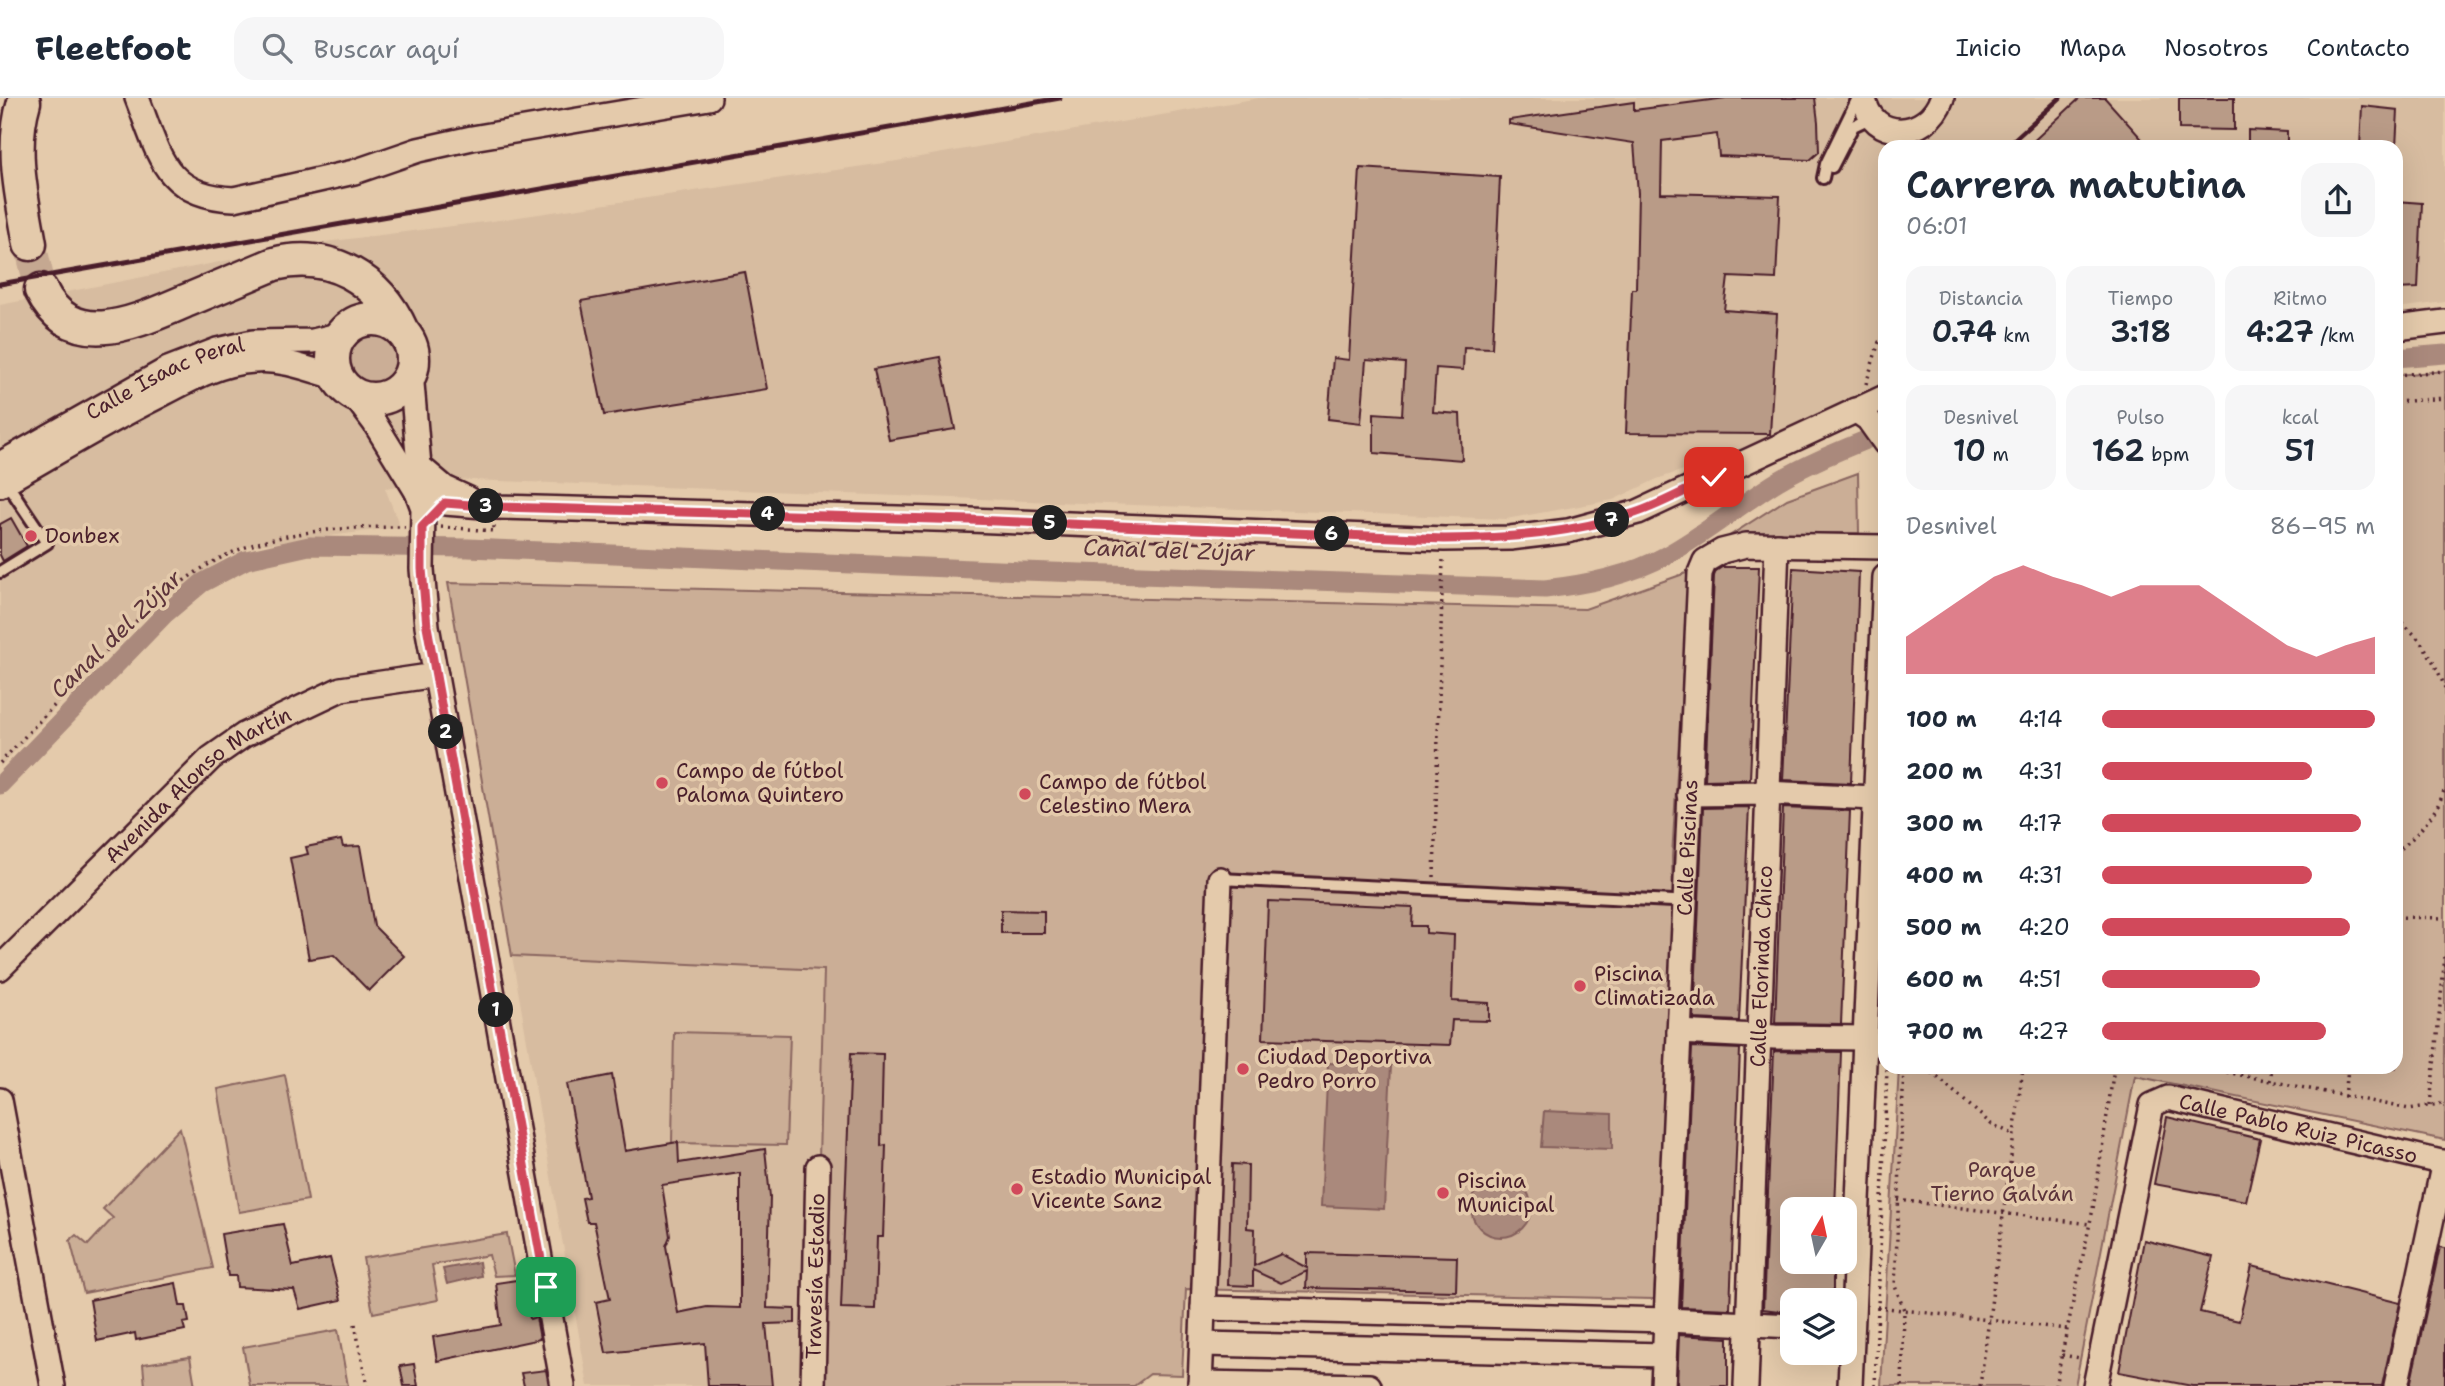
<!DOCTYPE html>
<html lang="es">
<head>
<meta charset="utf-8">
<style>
	:root { --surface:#fff; --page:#f6f6f7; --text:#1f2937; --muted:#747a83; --line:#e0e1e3; --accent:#d1495b }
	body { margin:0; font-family:"Shantell Sans",sans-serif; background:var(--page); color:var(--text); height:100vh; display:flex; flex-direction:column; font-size:26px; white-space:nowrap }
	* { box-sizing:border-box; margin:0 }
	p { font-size:23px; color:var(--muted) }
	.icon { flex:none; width:38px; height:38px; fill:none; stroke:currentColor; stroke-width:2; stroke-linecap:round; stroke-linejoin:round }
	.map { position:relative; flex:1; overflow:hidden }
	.panel { position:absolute; left:1878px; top:42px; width:525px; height:934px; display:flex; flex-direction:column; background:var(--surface); border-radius:21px; box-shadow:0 7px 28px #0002 }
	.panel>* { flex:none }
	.needle { width:46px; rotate:9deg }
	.buttons { position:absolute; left:1780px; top:1099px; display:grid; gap:14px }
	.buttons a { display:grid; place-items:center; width:77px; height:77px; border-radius:14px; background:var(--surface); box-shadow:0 7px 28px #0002; font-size:35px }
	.pin { position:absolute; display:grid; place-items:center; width:60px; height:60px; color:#fff; margin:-30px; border-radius:14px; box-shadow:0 4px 10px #0006 }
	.km { position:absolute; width:35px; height:35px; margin:-18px; border-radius:50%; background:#222; color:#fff; font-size:19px; line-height:35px; text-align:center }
	.round { display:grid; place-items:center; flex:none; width:74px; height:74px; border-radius:21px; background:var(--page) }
	.head { display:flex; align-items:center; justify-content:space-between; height:119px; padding:0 28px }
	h1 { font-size:38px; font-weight:600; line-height:52px }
	.figures { display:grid; grid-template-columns:repeat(3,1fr); gap:10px; height:119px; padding:7px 28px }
	.figures div { display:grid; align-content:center; border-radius:18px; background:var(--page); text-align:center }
	.figures b { font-size:30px; font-weight:600 }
	.figures small { font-size:19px; font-weight:400 }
	.figures p { font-size:19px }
	.chart { height:196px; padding:14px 28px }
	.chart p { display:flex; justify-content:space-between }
	.chart svg { width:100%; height:126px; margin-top:7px; fill:var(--accent); opacity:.7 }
	ul { padding:0 28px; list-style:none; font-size:23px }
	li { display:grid; grid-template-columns:112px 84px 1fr; align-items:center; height:52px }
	li i { height:18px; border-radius:9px; background:var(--accent) }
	header { display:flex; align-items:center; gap:42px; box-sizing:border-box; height:98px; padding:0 35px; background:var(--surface); border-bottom:2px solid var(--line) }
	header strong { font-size:33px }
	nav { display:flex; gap:38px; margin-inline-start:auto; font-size:24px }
	.search { width:490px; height:63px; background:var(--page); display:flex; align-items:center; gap:18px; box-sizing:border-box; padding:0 24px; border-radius:21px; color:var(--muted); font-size:26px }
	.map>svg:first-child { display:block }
	.built { fill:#d7bca0 }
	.green { fill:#cbae96; stroke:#8a6660; stroke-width:2 }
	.water { fill:#aa897b; stroke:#845f5b; stroke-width:2 }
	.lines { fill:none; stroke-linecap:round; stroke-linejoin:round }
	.canal { stroke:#aa897b; stroke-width:19 }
	.building { fill:#b99b87; stroke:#4a1f2b; stroke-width:2; fill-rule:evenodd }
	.secondary-tunnel { stroke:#c5a891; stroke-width:32; stroke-dasharray:32 16; stroke-linecap:butt }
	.lane-casing { stroke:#4a1f2b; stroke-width:16 }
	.street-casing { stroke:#4a1f2b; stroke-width:28 }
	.secondary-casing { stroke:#4a1f2b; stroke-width:37 }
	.path { stroke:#4a1f2b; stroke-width:3.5; stroke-dasharray:2 5; stroke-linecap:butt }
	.lane { stroke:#e4caab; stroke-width:10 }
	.street { stroke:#e4caab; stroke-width:23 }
	.secondary { stroke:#e4caab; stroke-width:32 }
	.rail { stroke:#4a1f2b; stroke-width:5 }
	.route-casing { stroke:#fff; stroke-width:14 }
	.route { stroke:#d1495b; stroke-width:9 }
	.poi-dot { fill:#d1495b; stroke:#e4caab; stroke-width:2.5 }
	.labels { text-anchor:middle; stroke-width:7; stroke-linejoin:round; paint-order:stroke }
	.street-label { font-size:21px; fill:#4a1f2b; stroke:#e4caab }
	.poi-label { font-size:21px; fill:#4a1f2b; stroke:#e4caab; text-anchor:start }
	.park-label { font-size:21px; fill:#5d343b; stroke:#e4caab }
	.water-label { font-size:23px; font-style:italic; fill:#5d343b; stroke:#e4caab }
</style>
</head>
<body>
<header>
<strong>Fleetfoot</strong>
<div class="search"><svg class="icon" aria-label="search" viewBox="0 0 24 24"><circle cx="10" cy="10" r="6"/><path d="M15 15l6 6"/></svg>Buscar aquí</div>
<nav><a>Inicio</a><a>Mapa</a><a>Nosotros</a><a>Contacto</a></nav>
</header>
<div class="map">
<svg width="2445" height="1288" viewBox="0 0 2445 1288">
	<rect width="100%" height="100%" fill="#e4caab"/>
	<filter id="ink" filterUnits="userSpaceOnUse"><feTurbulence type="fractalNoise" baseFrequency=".0143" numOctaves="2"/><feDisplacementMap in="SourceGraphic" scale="14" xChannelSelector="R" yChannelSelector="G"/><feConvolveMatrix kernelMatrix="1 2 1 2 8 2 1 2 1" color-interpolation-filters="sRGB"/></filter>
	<g filter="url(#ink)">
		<g class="built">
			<polygon points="1259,0 2445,0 2445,204 2396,210 2396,49 1885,49 1885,284 1790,333 1749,350 1657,381 1613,402 1506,421 447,381 385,390 400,429 243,449 157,503 0,669 0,207 317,145 492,123 897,63"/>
			<polygon points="512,858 824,872 813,1288 588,1288"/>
		</g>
		<g class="green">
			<circle cx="370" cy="261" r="28"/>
			<polygon points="2445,273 2445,1042 2135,978 2075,1288 1881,1288 1899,970 2396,970 2396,277"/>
			<polygon points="1858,375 1859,435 1731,437 1787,401"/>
			<polygon points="1689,474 1672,759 1673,803 1654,1201 1186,1191 1182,1277 1150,1276 1134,1288 813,1288 824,872 512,858 448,485 1585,511"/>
			<polygon points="674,934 790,937 786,1047 672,1045"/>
			<polygon points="285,977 308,1102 239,1114 218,991"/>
			<polygon points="180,1030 213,1170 84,1195 70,1142 76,1137 88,1147 113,1120 103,1111"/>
			<polygon points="507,1136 515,1177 494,1178 489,1157 432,1167 438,1202 373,1215 363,1160"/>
			<polygon points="338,1232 348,1288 250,1288 243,1249"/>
			<polygon points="190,1259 195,1288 145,1288 143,1266"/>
		</g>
		<g class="water">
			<polygon points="1328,965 1391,968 1384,1111 1321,1108"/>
			<polygon points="1544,1013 1612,1016 1612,1051 1541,1049"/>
			<circle cx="1501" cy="1109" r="30"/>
			<polygon points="479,1164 481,1178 447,1186 443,1171"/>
		</g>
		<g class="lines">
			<g class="canal">
				<polyline points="2396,260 2445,256"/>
				<path d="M0 687 165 516 202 485 246 462 309 448 468 450 997 472 1545 491C1588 486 1629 478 1667 457 1706 436 1740 406 1778 383 1812 363 1849 349 1885 334"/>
			</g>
		</g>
		<g class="building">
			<polygon points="1726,0 1815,0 1818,24 1819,54 1810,62 1719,58 1717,36 1662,43 1661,95 1780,98 1776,181 1728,179 1724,212 1777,216 1770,336 1626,335 1632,191 1636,191 1638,95 1634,45 1509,26 1509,22 1634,4 1634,12"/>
			<polygon points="2080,0 2105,0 2149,49 2106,49 2100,42 2093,49 2027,49"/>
			<polygon points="2179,0 2234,0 2234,32 2179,31"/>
			<polygon points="2362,8 2398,12 2396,49 2360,49"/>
			<polygon points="2248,32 2287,34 2287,49 2248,49"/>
			<polygon points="1360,70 1500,79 1492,250 1464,249 1463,272 1436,270 1433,314 1460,316 1462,362 1374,355 1374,315 1402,317 1405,265 1366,262 1361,325 1328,321 1333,260 1349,262"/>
			<polygon points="2396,103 2422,105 2418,190 2396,191"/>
			<polygon points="745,174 767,291 604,317 581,203"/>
			<polygon points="940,259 955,331 889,342 874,271"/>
			<polygon points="11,420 27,448 3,463 0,457 0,426"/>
			<polygon points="1722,469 1759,469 1750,681 1705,682 1714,478 1716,473"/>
			<polygon points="1793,470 1859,474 1851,685 1783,682"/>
			<polygon points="1749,709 1739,923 1694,921 1703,710"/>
			<polygon points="1783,710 1850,713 1841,926 1775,925"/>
			<polygon points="341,742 343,749 360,748 374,828 404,858 369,893 334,857 309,861 290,760 308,756 306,749"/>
			<polygon points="1268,803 1413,809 1412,828 1426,828 1426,835 1454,837 1452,903 1489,905 1489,923 1452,922 1450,947 1263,941"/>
			<polygon points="1001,812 1044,813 1044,835 1001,835"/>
			<polygon points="1692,949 1740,951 1730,1211 1681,1209"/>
			<polygon points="1774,953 1841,954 1835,1111 1792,1111 1792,1164 1833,1164 1833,1202 1792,1202 1792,1212 1787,1214 1763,1211"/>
			<polygon points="851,955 883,956 881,1048 886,1047 883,1139 877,1139 875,1211 841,1210"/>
			<path d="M612 977 625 1053 678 1044 679 1065 765 1051 770 1099 767 1210 795 1211V1225L766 1226 772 1288H708L705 1245 606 1255 596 1204 610 1201 594 1124H587L582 1100 588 1099 567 986ZM740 1075V1210L707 1209 678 1215 666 1148 670 1138 662 1087Z"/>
			<polygon points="2167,1019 2260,1041 2246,1103 2154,1086"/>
			<polygon points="1232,1066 1248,1067 1247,1130 1255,1131 1254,1168 1281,1156 1307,1170 1307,1155 1457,1159 1456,1193 1306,1190 1307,1173 1281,1185 1253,1172 1253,1188 1228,1187"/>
			<polygon points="283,1126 293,1168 330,1160 341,1202 300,1211 294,1192 237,1189 236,1178 228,1178 221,1136"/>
			<polygon points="2144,1142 2213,1159 2200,1214 2239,1223 2252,1168 2400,1205 2382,1288 2192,1288 2119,1274"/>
			<polygon points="2440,1149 2445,1150 2445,1288 2410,1288"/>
			<polygon points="523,1181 530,1221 536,1219 540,1241 437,1263 433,1239 501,1227 496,1185"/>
			<polygon points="176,1185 180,1208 186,1208 189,1224 183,1225 185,1232 136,1242 135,1235 97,1243 90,1202"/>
			<polygon points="1679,1237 1728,1240 1728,1288 1677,1288"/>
			<polygon points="414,1266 418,1288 404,1288 400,1268"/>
			<polygon points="546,1272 549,1288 524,1288 521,1275"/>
		</g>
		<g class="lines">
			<polyline class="secondary-tunnel" points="30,146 41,192"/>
			<g class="lane-casing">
				<g id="lane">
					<polyline points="1832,69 1853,28 1872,19"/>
					<polyline points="1823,80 1826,66 1858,0"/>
					<polyline points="0,474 47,445 6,384"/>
					<polyline points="1220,781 1673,803"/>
				</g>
			</g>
			<g class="street-casing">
				<g id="street">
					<path d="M137 0C159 56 164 98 234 101L354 74 418 52 472 40 709 0"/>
					<path d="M1864 0C1871 43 1927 43 1942 0"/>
					<polyline points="2396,230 2445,224"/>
					<polyline points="411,274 419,368 417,394"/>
					<polyline points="353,296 374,324 417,394 423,410 422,471 427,528 563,1288"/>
					<polyline points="1855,312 1868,321 1885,345"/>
					<path id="s1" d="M0 366 168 271 217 252 253 244 313 243 342 236"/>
					<polyline points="419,368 445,390 469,401"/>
					<path d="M0 387C53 357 105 325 159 298 189 282 219 265 254 263 283 260 311 272 338 280"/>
					<polyline points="417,394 445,405 496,409 970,422 1444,441 1510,440 1568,433 1638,414 1885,299"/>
					<polyline points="1689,696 1767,695 1875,700"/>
					<path id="s2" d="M0 870 211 660 244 637 341 591 436 577"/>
					<polyline points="1679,934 1775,939 1866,940"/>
					<polyline points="0,1002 53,1288"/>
					<polyline points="1203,1210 1666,1222 1792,1228"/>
					<polyline points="1202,1246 1664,1257"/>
					<polyline points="1200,1285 1369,1288"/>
					<path id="s3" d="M813 1288 818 1069"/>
					<polyline points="1200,1288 1220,781"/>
					<path id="s4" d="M1663 1288 1700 475 1705 463 1722 453 1746 447 1885 449"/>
					<path id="s5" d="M1746 1288 1777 447"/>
					<polyline points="1850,1288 1885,479"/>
					<path id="s6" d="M2095 1288 2152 1007 2168 1000 2445 1065"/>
					<polyline points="2396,1288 2444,1064"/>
				</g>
			</g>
			<g class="secondary-casing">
				<g id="secondary">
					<path d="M24 4C10 51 22 99 30 146"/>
					<path d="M41 192C73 257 140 222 188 202 217 190 245 178 274 166 330 152 379 181 402 233"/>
					<circle cx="373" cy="261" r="40"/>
				</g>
			</g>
			<g class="path">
				<polyline points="2396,277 2445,273"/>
				<polyline points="1866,286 1879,244 1885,244"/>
				<polyline points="2396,304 2445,300"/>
				<polyline points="441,429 494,433 494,428"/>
				<path d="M2396 521C2420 536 2435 564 2445 590"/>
				<path d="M0 665C30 633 61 600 92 568 136 522 188 467 252 447 302 431 353 429 405 429"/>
				<path d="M2396 755C2416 738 2438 716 2445 689"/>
				<polyline points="1434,779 1443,461"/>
				<polyline points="2396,819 2445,820"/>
				<polyline points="1927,970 1991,1026 2013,1036"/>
				<polyline points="2206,970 2409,1011 2445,1005"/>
				<polyline points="2270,983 2272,970"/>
				<polyline points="2345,999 2348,970"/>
				<polyline points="2430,1007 2445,858"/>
				<polyline points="1898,1102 2090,1126"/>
				<polyline points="1877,1209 2067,1231"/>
				<polyline points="355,1226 367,1288"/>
				<polyline points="2062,1257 2080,1260"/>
				<polyline points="1875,1288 1887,970"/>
				<polyline points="1902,1288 1904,1212 1895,1188 1904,970"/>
				<polyline points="1980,1288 2023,970"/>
				<polyline points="2055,1288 2093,1111 2114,970"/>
			</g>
			<use href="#lane" class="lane"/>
			<use href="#street" class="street"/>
			<use href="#secondary" class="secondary"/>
			<g class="rail">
				<polyline points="2006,49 2060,0"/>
				<polyline points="0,186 1060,0"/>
			</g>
		</g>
	</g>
	<g class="lines" filter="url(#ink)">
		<g class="route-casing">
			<path id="route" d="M546 1189 427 528 422 471V429L445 405 496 409 970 422 1444 441C1512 440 1569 436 1635 415 1662 406 1688 391 1714 379"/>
		</g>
		<use href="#route" class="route"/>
	</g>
	<g class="poi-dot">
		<circle cx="31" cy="438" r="7"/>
		<circle cx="662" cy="685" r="7"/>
		<circle cx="1025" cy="696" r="7"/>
		<circle cx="1580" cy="888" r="7"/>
		<circle cx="1243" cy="971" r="7"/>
		<circle cx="1017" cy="1091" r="7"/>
		<circle cx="1443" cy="1095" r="7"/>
	</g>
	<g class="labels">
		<g class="street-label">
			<text dy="7" stroke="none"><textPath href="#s1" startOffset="187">Calle Isaac Peral</textPath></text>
			<text dy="7" stroke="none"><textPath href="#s2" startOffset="271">Avenida Alonso Martín</textPath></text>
			<text dy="7" stroke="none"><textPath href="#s4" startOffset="539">Calle Piscinas</textPath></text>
			<text dy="7" stroke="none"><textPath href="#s5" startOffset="420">Calle Florinda Chico</textPath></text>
			<text dy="7" stroke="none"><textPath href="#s6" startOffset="438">Calle Pablo Ruiz Picasso</textPath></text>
			<text dy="7" stroke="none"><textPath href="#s3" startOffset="110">Travesía Estadio</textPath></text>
		</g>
		<g class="poi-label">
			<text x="45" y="445">Donbex</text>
			<text x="676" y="680">Campo de fútbol<tspan x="676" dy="24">Paloma Quintero</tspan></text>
			<text x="1039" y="691">Campo de fútbol<tspan x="1039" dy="24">Celestino Mera</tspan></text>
			<text x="1594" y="883">Piscina<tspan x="1594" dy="24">Climatizada</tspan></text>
			<text x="1257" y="966">Ciudad Deportiva<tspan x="1257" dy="24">Pedro Porro</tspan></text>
			<text x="1031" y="1086">Estadio Municipal<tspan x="1031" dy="24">Vicente Sanz</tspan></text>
			<text x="1457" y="1090">Piscina<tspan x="1457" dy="24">Municipal</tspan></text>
		</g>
		<g class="park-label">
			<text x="2002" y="1079">Parque<tspan x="2002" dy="24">Tierno Galván</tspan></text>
		</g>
		<g class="water-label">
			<text transform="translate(1169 452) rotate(2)" y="8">Canal del Zújar</text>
			<text transform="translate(116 536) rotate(-44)" y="8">Canal del Zújar</text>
		</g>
	</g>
</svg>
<div class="buttons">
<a><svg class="needle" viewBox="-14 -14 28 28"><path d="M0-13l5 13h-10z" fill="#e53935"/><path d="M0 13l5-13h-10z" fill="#747a83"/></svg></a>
<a><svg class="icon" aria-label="layers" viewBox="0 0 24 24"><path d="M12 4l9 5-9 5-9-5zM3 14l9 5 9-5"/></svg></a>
</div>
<div class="pin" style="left:546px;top:1189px;background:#1e9e55"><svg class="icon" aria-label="arrive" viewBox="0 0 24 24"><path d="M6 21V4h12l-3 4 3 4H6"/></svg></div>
<div class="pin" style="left:1714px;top:379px;background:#d93025"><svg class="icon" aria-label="check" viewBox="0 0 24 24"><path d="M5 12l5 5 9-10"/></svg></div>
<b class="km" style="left:496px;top:912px">1</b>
<b class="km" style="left:446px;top:634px">2</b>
<b class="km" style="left:486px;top:408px">3</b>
<b class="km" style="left:768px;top:416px">4</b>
<b class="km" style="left:1050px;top:425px">5</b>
<b class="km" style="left:1332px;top:436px">6</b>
<b class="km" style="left:1612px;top:422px">7</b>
<section class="panel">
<div class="head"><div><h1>Carrera matutina</h1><p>06:01</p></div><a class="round"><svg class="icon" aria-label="share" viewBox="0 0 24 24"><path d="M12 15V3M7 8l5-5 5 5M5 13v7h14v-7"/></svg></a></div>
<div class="figures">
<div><p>Distancia</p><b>0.74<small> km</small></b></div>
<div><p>Tiempo</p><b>3:18</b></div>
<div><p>Ritmo</p><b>4:27<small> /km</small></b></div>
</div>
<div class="figures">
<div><p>Desnivel</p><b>10<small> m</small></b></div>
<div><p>Pulso</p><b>162<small> bpm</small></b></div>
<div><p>kcal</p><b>51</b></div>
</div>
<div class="chart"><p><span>Desnivel</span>86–95 m</p>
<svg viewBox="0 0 160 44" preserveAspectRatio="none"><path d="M0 44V31L10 24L20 17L30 10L40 6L50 10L60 13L70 17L80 13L90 13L100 13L110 20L120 27L130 34L140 38L150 34L160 31V44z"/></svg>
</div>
<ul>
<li><b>100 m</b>4:14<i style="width:100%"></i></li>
<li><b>200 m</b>4:31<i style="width:77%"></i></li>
<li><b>300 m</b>4:17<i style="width:95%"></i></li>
<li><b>400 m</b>4:31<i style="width:77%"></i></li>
<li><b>500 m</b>4:20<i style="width:91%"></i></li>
<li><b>600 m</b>4:51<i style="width:58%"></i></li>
<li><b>700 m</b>4:27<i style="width:82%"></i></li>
</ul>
</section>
</div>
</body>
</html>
